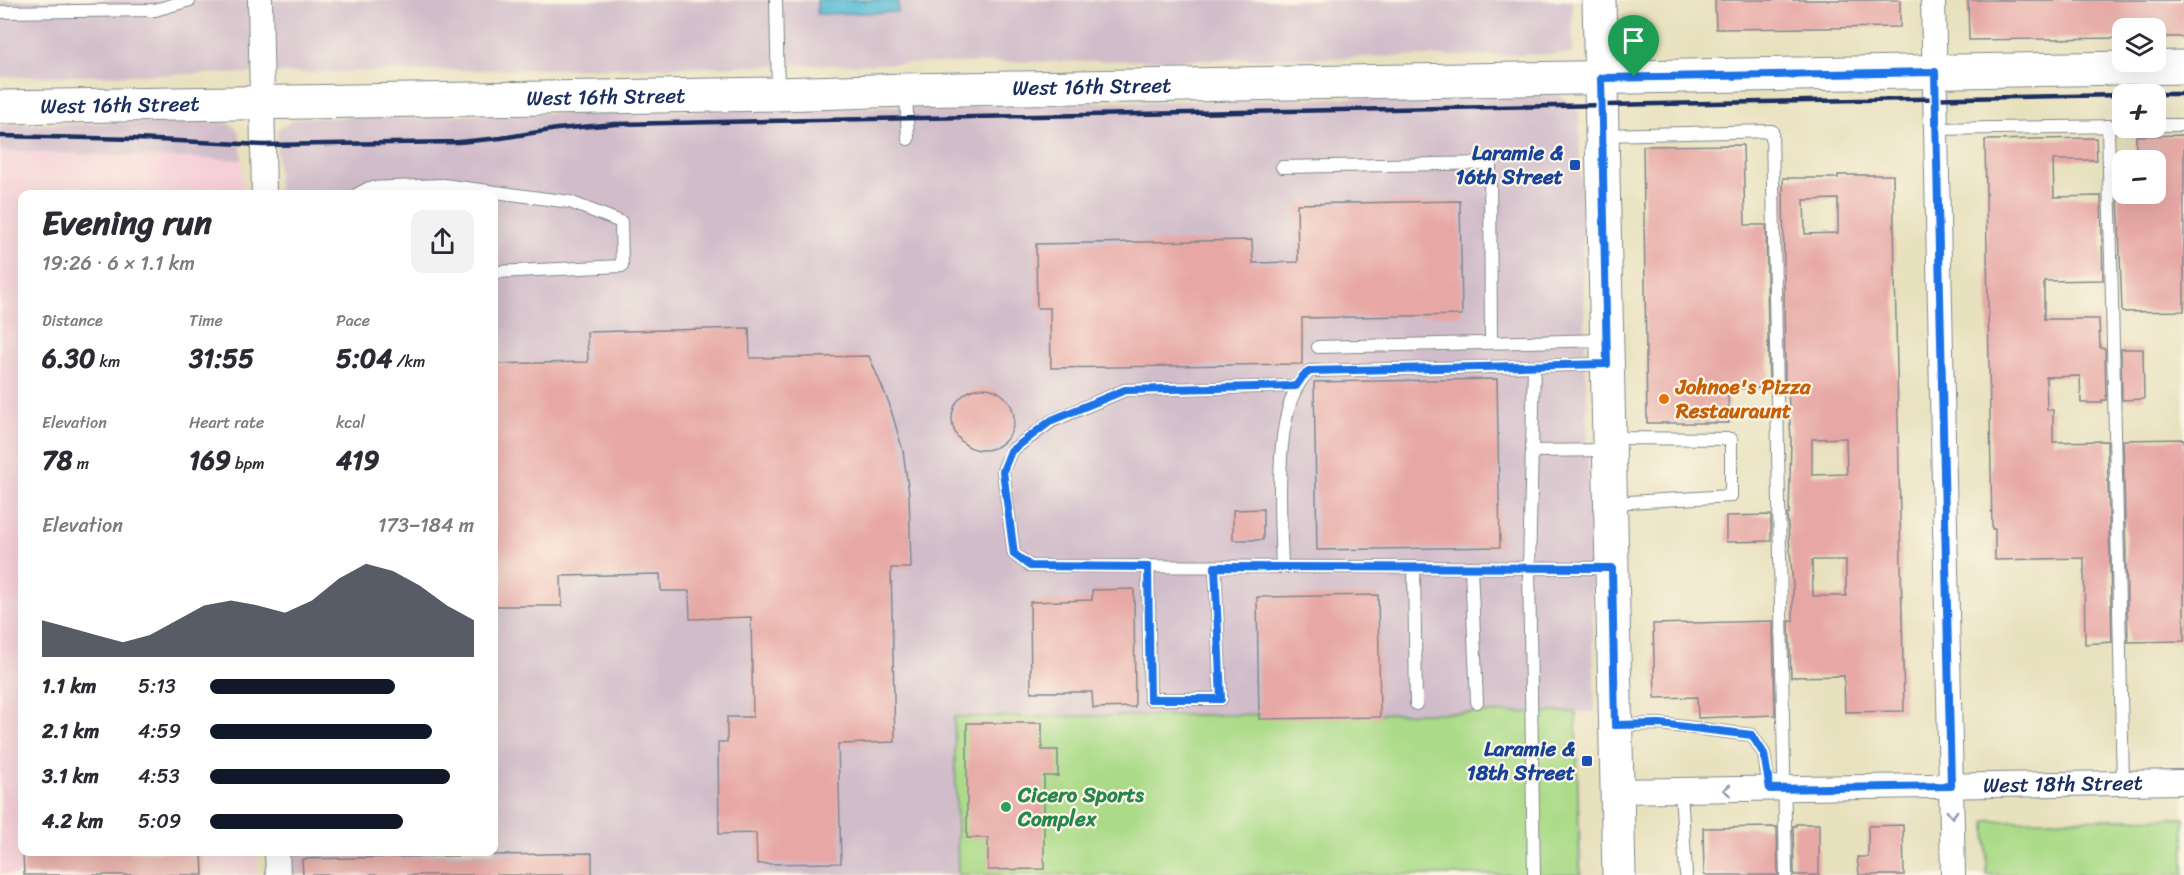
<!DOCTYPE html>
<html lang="en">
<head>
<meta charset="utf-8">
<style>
	:root { --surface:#fff; --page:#f2f2f3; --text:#2b2b33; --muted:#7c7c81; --accent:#111827 }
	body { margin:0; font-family:Sriracha,sans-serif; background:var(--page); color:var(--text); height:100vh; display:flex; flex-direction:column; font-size:22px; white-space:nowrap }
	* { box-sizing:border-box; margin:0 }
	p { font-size:20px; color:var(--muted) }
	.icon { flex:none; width:33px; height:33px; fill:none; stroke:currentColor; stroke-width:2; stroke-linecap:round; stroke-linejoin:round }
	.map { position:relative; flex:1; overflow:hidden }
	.panel { position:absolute; left:18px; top:190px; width:480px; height:666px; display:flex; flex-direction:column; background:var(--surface); border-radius:12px; box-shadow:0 6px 24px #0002 }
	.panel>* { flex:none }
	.fabs { position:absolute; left:2112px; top:18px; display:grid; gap:12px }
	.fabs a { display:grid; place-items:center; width:54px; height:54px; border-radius:12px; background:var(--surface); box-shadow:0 6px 24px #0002; font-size:30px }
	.pin { position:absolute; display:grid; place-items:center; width:51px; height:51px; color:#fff; margin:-62px -26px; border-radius:50% 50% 50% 0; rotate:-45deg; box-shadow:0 0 6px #0007 }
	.pin .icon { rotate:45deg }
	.round { display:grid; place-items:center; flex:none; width:63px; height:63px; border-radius:12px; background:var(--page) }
	.summary { display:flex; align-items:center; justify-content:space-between; height:102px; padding:0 24px }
	h1 { font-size:33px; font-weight:700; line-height:45px }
	.figures { display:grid; grid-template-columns:repeat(3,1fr); gap:9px; height:102px; padding:6px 24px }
	.figures div { display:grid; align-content:center }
	.figures b { font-size:26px; font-weight:700 }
	.figures small { font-size:16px; font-weight:400 }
	.figures p { font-size:16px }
	.chart { height:168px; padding:12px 24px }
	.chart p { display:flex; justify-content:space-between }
	.chart svg { width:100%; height:108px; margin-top:6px; fill:var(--accent); opacity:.7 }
	ul { padding:0 24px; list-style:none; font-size:20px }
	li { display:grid; grid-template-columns:96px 72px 1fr; align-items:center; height:45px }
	li i { height:15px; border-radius:8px; background:var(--accent) }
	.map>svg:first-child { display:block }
	.built { fill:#f6cfd8 }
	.industrial { fill:#d1bdca }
	.green { fill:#abdb88; stroke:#638573; stroke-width:1.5 }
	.water { fill:#58bed6; stroke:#3a769a; stroke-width:1.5 }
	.building { fill:#e7a8a5; fill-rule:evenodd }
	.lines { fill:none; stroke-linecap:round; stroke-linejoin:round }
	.lane-casing { stroke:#82888e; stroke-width:14 }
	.street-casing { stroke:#82888e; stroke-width:26 }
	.secondary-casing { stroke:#82888e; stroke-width:35 }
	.lane { stroke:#fff; stroke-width:12 }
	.street { stroke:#fff; stroke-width:24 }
	.secondary { stroke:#fff; stroke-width:33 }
	.rail { stroke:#1b2f5e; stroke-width:4.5 }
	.oneway { stroke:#8d97ae }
	.route-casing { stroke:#fff; stroke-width:12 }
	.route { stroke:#1a73e8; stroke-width:8 }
	.transit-dot { fill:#1a4fb4; stroke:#fcf5e5; stroke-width:2 }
	.food-dot { fill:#e8710a; stroke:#fcf5e5; stroke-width:2 }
	.leisure-dot { fill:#2e9e5b; stroke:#fcf5e5; stroke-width:2 }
	.labels { text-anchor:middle; stroke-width:4.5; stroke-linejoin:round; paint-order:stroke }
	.street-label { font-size:21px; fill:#1b2f5e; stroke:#fcf5e5 }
	.transit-label { font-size:21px; font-weight:bold; fill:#164399; stroke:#fcf5e5; text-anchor:end }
	.food-label { font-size:21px; font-weight:bold; fill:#c56008; stroke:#fcf5e5; text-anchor:start }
	.leisure-label { font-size:21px; font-weight:bold; fill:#27864d; stroke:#fcf5e5; text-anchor:start }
</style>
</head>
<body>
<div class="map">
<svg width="2184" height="875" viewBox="0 0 2184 875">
	<rect width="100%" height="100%" fill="#fcf5e5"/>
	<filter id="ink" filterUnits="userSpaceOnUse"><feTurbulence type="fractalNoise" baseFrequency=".0167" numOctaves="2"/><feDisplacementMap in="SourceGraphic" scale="12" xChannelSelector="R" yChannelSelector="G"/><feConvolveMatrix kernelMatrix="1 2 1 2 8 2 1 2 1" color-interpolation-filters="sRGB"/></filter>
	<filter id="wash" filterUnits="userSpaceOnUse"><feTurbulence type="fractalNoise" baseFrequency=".008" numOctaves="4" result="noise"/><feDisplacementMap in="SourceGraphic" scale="24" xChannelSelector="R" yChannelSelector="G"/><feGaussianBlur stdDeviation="1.35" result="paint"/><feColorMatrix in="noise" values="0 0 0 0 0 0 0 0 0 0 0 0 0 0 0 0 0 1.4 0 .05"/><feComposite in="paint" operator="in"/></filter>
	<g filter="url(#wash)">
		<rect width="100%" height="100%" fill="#e8e1be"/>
		<polygon class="built" points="0,151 242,160 243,195 22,195 22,852 257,852 257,875 0,875"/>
		<g class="industrial">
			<polygon points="0,0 1572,0 1573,54 0,77"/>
			<polygon points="1559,94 1579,113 1595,712 1576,712 1582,875 292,875 291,852 494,852 494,195 278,195 277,129 298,118"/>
			<polygon points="213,121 227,123 235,127 240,135 242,160 0,151 0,125"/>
		</g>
		<g class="green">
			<polygon points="1576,712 1580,875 958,875 954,717"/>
			<polygon points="2184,818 2184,875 1987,875 1986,821"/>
		</g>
		<polygon class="water" points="817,0 898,0 898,12 817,14"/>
		<g id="blocks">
			<g class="building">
				<polygon points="1715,0 1900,0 1900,27 1716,29"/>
				<polygon points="1968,0 2184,0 2184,37 2156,37 2156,28 2122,28 2122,38 1969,40"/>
				<polygon points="2184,135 2184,311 2122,312 2118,196 2162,195 2161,160 2136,160 2136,136"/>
				<polygon points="2096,138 2097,160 2053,160 2054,197 2101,196 2103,280 2044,281 2044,319 2099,319 2100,348 2105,349 2106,400 2102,400 2102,403 2081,403 2080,376 2046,377 2047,410 2053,410 2053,442 2107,441 2112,642 2085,644 2084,558 1995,560 1995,529 1992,529 1985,140"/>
				<polygon points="1743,145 1745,225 1766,225 1769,388 1728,389 1729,423 1647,423 1643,146"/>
				<path d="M1838 175H1893L1904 711 1845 712 1844 676 1791 677 1789 621H1793V587L1787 514H1789L1791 440 1788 388H1785L1783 178H1838ZM1838 199V233L1805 234 1804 200ZM1846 438 1847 474 1812 475V439ZM1812 560H1846V596H1813Z"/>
				<polygon points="1460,201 1462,315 1302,318 1302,364 1051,368 1050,308 1037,308 1036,244 1252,240 1253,263 1298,262 1297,204"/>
				<polygon points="749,328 750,358 869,356 889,403 903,451 909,494 911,568 891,568 895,742 838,744 841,863 757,864 756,833 719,834 718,742 727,742 727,717 753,717 751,617 690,619 689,591 661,591 660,574 561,576 562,606 494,606 494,364 588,362 587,332"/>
				<polygon points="2121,349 2143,349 2144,399 2122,400"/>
				<polygon points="1497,379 1500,547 1317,550 1314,382"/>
				<circle cx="983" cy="419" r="31"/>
				<polygon points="2184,439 2184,641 2128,642 2123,440"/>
				<polygon points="1263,509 1263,540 1233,540 1233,510"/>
				<polygon points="1771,515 1771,541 1726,542 1726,516"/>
				<polygon points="1134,589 1135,707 1093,708 1092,692 1031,692 1030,602 1092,600 1092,590"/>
				<polygon points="1378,595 1380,717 1259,719 1257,597"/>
				<polygon points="1773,621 1775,715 1698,718 1697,697 1655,698 1653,624"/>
				<polygon points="967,723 1042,723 1042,750 1058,750 1058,776 1044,776 1044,869 988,870 988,838 967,838"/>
				<polygon points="1796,824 1819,824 1819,875 1794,875 1793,826 1796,826"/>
				<polygon points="1903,825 1904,875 1859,875 1857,857 1868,857 1868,826"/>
				<polygon points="1777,827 1778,875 1704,875 1703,828"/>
				<polygon points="23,852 202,852 203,875 24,875"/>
				<polygon points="592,853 592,875 303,875 302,859"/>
			</g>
		</g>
	</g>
	<g filter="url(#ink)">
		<use href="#blocks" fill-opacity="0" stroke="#82888e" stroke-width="1.5"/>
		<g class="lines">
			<g class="lane-casing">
				<g id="lane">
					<polyline points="776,0 778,93"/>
					<polyline points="0,12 155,10 190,0"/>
					<polyline points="906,92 908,139"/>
					<polyline points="2156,125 2184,125"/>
					<polyline points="2108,126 2123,783"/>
					<polyline points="1936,129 2122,126"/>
					<polyline points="1602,135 1772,131 1786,875"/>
					<polyline points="1282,167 1490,163 1491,342"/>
					<polyline points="356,195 369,188 443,185 570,202 621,222 622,266 494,272"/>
					<polyline points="1318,347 1606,340"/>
					<polyline points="1296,386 1125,390 1052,421 1011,451 1003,471 1014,554 1030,566 1611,568"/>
					<polyline points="1610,438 1731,439 1731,496 1611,503"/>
					<polyline points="1532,451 1609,450"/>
					<polyline points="1148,567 1150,699 1221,699 1215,567"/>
					<path d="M1282 567C1281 520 1270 402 1310 371L1534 366"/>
					<polyline points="1414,567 1416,704"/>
					<polyline points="1471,567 1477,702"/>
					<polyline points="1617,725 1660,724 1752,735 1764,754 1769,789"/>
					<polyline points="1681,790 1686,875"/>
					<polyline points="1534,875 1529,568 1534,366 1605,364"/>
				</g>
			</g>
			<g class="street-casing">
				<g id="street">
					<polyline points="260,0 264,195"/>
					<polyline points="1933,0 1953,875"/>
					<path id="s1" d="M1617 791 2184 782"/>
					<polyline points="277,852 278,875"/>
				</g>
			</g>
			<g class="secondary-casing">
				<g id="secondary">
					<polyline points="1599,0 1619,875"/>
					<path id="s2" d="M0 107 778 94 906 90 2184 67"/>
				</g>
			</g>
			<use href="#lane" class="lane"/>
			<use href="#street" class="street"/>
			<use href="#secondary" class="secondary"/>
			<g class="rail">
				<polyline points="2147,94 2184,94"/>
				<polyline points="0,136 136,139 263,145 459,142 501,138 557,129 616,124 2122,95"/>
			</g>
		</g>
		<defs><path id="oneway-chevron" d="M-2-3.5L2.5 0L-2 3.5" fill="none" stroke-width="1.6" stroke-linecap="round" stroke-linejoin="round" transform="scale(1.5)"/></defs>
		<g class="oneway">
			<use href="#oneway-chevron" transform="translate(1727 790) rotate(179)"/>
			<use href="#oneway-chevron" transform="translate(1952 814) rotate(89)"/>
		</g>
	</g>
	<g class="lines" filter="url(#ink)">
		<g class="route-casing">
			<polygon id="route" points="1935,72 1951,786 1770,789 1764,754 1752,735 1660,724 1615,725 1612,568 1215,567 1221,699 1150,699 1148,567 1030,566 1014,554 1003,471 1011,451 1052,420 1125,390 1296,386 1303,376 1310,371 1607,364 1601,78"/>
		</g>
		<use href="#route" class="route"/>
	</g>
	<g class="transit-dot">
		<rect x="1569" y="159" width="12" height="12" rx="3"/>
		<rect x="1581" y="755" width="12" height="12" rx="3"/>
	</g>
	<circle class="food-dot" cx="1664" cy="399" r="6"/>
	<circle class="leisure-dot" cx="1006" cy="807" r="6"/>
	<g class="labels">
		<g class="street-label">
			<text dy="7" stroke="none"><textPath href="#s2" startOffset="1092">West 16th Street</textPath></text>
			<text dy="7" stroke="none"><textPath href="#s2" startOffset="606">West 16th Street</textPath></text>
			<text dy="7" stroke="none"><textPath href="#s2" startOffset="120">West 16th Street</textPath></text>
			<text dy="7" stroke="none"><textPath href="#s1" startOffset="446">West 18th Street</textPath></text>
		</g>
		<g class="transit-label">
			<text x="1563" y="160">Laramie &amp;<tspan x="1563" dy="24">16th Street</tspan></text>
			<text x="1575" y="756">Laramie &amp;<tspan x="1575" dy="24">18th Street</tspan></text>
		</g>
		<g class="food-label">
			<text x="1676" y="394">Johnoe's Pizza<tspan x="1676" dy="24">Restauraunt</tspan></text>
		</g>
		<g class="leisure-label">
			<text x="1018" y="802">Cicero Sports<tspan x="1018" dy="24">Complex</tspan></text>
		</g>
	</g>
</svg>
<div class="fabs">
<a><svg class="icon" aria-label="layers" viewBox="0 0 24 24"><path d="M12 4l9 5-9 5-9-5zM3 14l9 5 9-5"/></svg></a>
<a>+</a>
<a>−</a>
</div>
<div class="pin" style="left:1634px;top:77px;background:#1e9e55"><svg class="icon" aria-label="arrive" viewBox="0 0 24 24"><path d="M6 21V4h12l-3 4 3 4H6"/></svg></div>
<section class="panel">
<div class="summary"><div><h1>Evening run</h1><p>19:26 · 6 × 1.1 km</p></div><a class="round"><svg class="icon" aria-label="share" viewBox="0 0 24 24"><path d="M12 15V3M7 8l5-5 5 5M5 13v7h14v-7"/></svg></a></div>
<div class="figures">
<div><p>Distance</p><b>6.30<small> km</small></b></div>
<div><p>Time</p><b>31:55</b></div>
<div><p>Pace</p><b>5:04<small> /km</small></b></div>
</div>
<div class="figures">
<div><p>Elevation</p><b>78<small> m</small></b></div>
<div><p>Heart rate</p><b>169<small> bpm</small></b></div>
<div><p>kcal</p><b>419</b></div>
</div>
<div class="chart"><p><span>Elevation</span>173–184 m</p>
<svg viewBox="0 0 160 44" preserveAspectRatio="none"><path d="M0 44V29L10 32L20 35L30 38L40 35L50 29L60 23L70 21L80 23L90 26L100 21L110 12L120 6L130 9L140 15L150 23L160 29V44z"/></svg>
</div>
<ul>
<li><b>1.1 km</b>5:13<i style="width:70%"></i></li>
<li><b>2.1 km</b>4:59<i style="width:84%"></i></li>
<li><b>3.1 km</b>4:53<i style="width:91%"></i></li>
<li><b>4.2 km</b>5:09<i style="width:73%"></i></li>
</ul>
</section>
</div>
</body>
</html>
